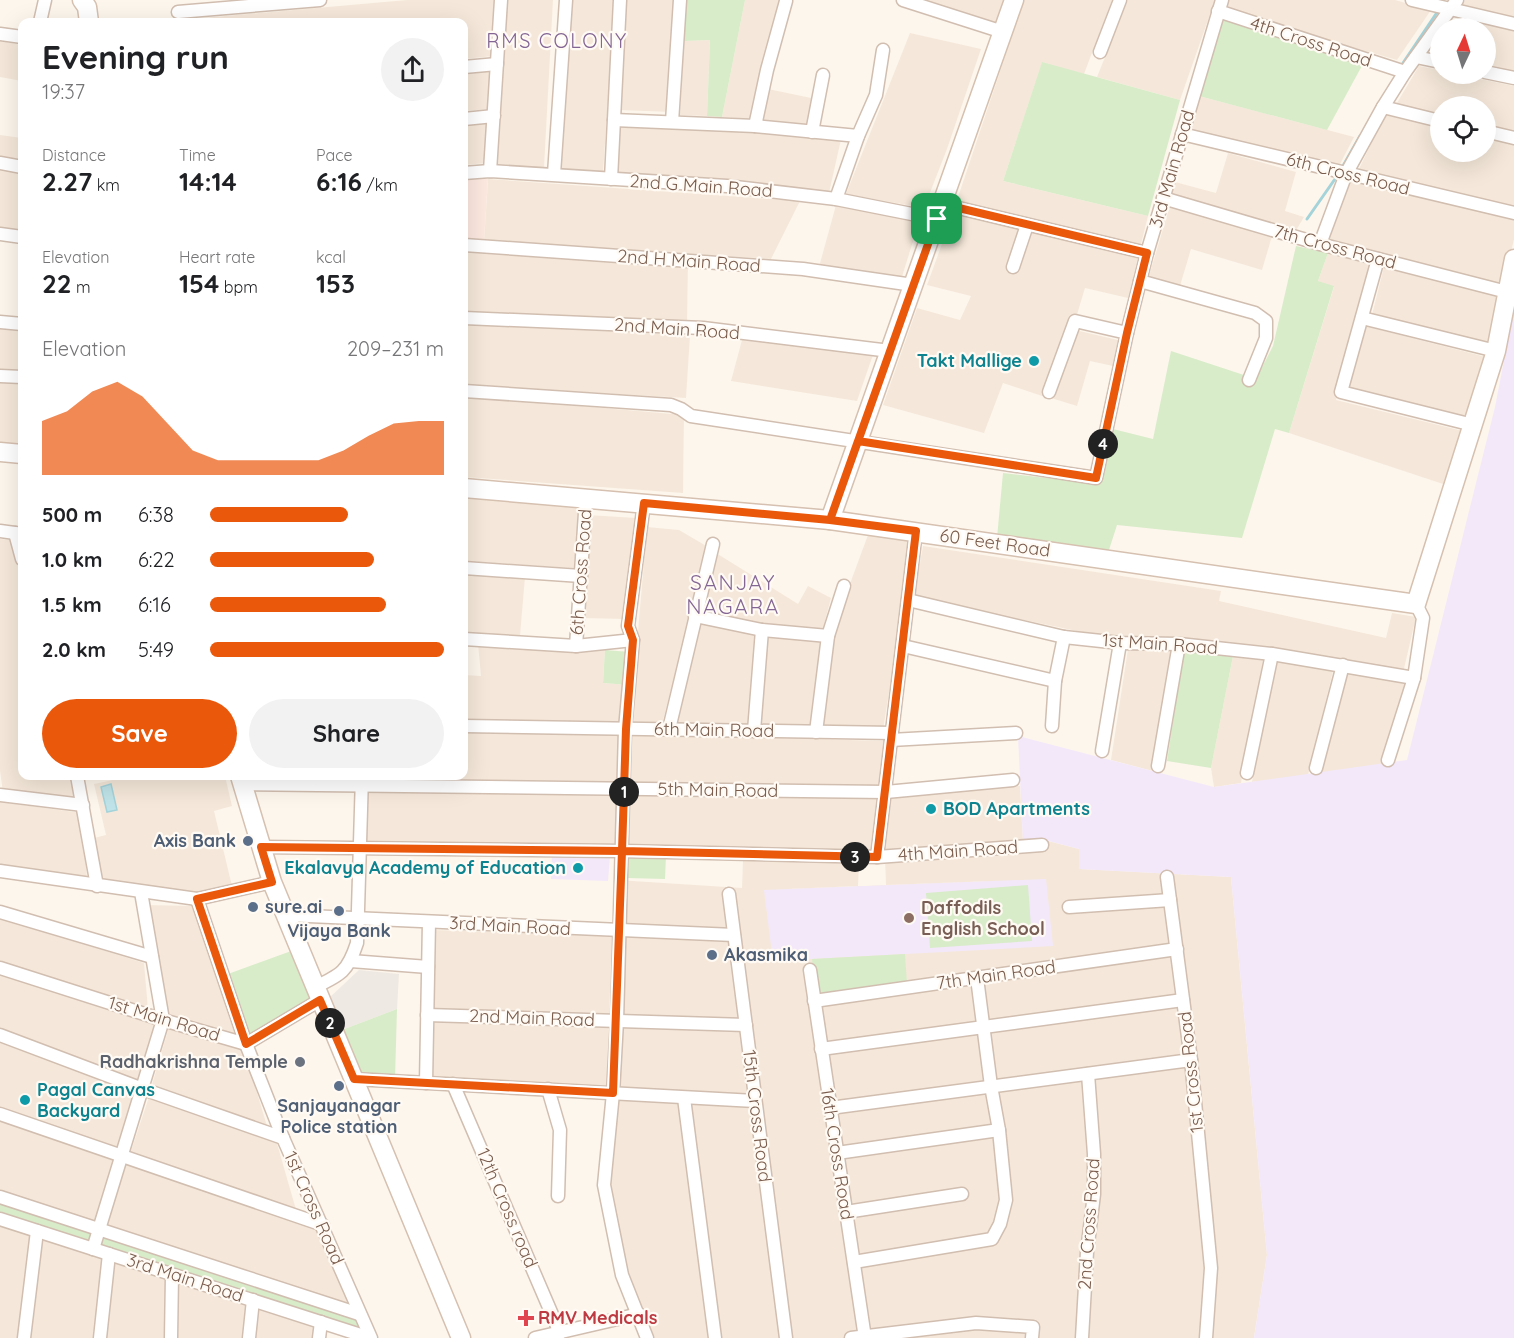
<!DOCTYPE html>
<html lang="en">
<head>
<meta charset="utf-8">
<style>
	:root { --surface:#fff; --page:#f2f2f2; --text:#202124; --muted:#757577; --accent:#ea580c }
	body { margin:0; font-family:Quicksand,sans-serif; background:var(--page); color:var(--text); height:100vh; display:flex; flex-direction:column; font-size:22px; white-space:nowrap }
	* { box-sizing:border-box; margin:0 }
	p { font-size:20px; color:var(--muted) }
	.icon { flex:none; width:33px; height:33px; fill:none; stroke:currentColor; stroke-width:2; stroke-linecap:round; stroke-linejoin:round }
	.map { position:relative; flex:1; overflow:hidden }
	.sheet { position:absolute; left:18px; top:18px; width:450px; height:762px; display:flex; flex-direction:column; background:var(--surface); border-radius:12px; box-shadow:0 6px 24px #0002 }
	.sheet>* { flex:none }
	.needle { width:39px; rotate:4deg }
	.tools { position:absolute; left:1430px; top:18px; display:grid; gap:12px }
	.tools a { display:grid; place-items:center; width:66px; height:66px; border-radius:50%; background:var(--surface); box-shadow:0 6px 24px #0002; font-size:30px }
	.pin { position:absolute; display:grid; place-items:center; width:51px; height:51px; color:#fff; margin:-26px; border-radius:12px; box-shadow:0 3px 9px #0006 }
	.km { position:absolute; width:30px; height:30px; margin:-15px; border-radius:50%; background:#222; color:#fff; font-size:16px; line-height:30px; text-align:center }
	.round { display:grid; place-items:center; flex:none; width:63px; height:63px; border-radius:32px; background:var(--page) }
	.overview { display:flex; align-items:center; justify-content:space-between; height:102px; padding:0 24px }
	h1 { font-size:33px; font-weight:700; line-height:45px }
	.figures { display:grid; grid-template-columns:repeat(3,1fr); gap:9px; height:102px; padding:6px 24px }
	.figures div { display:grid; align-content:center }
	.figures b { font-size:26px; font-weight:700 }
	.figures small { font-size:16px; font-weight:400 }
	.figures p { font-size:16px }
	.chart { height:168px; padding:12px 24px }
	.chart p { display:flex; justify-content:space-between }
	.chart svg { width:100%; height:108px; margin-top:6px; fill:var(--accent); opacity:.7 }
	.action { display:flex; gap:12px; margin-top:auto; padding:12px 24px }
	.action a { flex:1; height:69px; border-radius:36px; background:var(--accent); color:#fff; font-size:24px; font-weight:700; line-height:69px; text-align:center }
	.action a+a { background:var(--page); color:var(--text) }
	ul { padding:0 24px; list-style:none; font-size:20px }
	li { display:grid; grid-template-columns:96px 72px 1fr; align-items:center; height:45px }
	li i { height:15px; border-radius:8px; background:var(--accent) }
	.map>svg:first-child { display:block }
	.residential { fill:#f5e8da }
	.commercial { fill:#fde8e0 }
	.industrial { fill:#efe9e4 }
	.education { fill:#f3e8fa }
	.green { fill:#d8ecc9 }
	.water { fill:#bfe3e8; stroke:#a5d3da; stroke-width:1.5 }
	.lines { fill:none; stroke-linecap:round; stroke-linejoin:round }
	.stream { stroke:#a5d3da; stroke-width:3 }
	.street-casing { stroke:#d1beb0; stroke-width:15 }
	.secondary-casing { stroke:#d6c0b0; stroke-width:21 }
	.street { stroke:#fff; stroke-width:12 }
	.secondary { stroke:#fff; stroke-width:18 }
	.route-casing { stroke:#fff; stroke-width:12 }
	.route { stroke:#ea580c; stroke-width:8 }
	.culture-dot { fill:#0f9aa8; stroke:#fffaf3; stroke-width:2 }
	.service-dot { fill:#5c6f8a; stroke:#fffaf3; stroke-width:2 }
	.education-dot { fill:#8d6e63; stroke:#fffaf3; stroke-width:2 }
	.worship-dot { fill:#6b7280; stroke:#fffaf3; stroke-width:2 }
	.health-dot { fill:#e0444e; stroke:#fffaf3; stroke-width:2 }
	.labels { text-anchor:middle; stroke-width:4.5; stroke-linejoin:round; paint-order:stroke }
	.street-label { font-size:18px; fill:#7a5c4d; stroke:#fffaf3 }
	.culture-label { font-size:18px; font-weight:bold; fill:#0d838f; stroke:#fffaf3; text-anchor:end }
	.service-label { font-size:18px; font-weight:bold; fill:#4e5e75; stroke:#fffaf3; text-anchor:start }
	.education-label { font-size:18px; font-weight:bold; fill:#785e54; stroke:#fffaf3; text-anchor:start }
	.worship-label { font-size:18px; font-weight:bold; fill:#5b616d; stroke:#fffaf3; text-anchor:end }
	.health-label { font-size:18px; font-weight:bold; fill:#be3a42; stroke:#fffaf3; text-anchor:start }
	.neighbourhood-label { font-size:20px; letter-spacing:1.5px; fill:#846695; stroke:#fffaf3 }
	.quarter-label { font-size:21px; letter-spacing:1.5px; fill:#846695; stroke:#fffaf3 }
</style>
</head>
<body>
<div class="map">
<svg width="1514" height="1338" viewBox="0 0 1514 1338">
	<rect width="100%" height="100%" fill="#fdf6ec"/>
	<g class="residential">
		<polygon points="407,0 494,0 493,56 464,59 464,22 157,22"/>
		<polygon points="506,0 553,0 544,168 497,164"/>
		<polygon points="568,0 615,0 603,172 558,169"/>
		<polygon points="623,0 676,0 672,112 619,110"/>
		<polygon points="745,0 782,0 752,119 722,117"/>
		<polygon points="921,0 1007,0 998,24"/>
		<polygon points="1024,0 1112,0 1084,74 1042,63 1003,181 1148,216 1140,248 956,203"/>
		<polygon points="1128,0 1215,0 1180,100 1097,77"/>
		<polygon points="1227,0 1395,0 1431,10 1397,60 1223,10"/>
		<polygon points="1465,0 1514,0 1514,18 1461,7"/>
		<polygon points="1471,18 1514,28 1514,75 1485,69 1485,28 1469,28"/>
		<polygon points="910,33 981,49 947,149 924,208 846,194"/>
		<polygon points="710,40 707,116 680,115 684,41"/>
		<polygon points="0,41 22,45 22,81 0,77"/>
		<polygon points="1419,66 1440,70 1440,74 1456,74 1514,86 1514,135 1485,128 1485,106 1440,106 1440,119 1394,108"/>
		<polygon points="491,67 488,109 464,111 464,69"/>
		<polygon points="768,89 816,99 810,128 759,122"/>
		<polygon points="1199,96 1354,137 1338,168 1189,130"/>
		<polygon points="1385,115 1440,128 1440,152 1485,152 1485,138 1514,145 1514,210 1358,171"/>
		<polygon points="489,121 487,163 464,165 464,123"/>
		<polygon points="618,122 842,135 829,193 615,173"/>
		<polygon points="0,135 22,138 22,231 0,228"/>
		<polygon points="1228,153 1296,172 1285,211 1304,217 1295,232 1170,198 1175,182 1216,193"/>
		<polygon points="488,179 800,201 771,259 484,241"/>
		<polygon points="1350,182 1514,218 1514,239 1503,288 1327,239"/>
		<polygon points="1171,202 1273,233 1262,270 1191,249 1180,286 1149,276"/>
		<polygon points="836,205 919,222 901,280 819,267"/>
		<polygon points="954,211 1138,257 1128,298 1085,288 1076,318 1071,316 1068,321 1042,396 1003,383 984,433 883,405 917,308 960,320 971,296 927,285"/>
		<polygon points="464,248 688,263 687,324 464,312"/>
		<polygon points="1328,253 1375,264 1336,400 1463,431 1443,484 1289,433 1334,287 1318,281"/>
		<polygon points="1384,267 1501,296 1489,344 1372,315"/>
		<polygon points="464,322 690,336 686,398 464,385"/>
		<polygon points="0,326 22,328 22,373 0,372"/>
		<polygon points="1365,326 1486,357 1470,418 1349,388"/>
		<polygon points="1075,330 1118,340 1113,366 1090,361 1077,406 1051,398"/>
		<polygon points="742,340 874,352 857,401 731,381"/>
		<polygon points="0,379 22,381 22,445 0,443"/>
		<polygon points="464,396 684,415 683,493 464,477"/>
		<polygon points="464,497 579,505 574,568 464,561"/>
		<polygon points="587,515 637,518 625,619 581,618"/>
		<polygon points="647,527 679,530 708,547 662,724 630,725"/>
		<polygon points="868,535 913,542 883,730 819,728 831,635"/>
		<polygon points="0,539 12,540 22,583 22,776 70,776 77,801 3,792 0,771"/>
		<polygon points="923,546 1221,591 1219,601 1386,638 1392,613 1416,617 1403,673 1115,639 914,597"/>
		<polygon points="716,553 798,604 808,586 831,598 822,632 761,628 701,613"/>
		<polygon points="464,573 525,577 520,636 464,633"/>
		<polygon points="698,623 758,633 751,727 674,723"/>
		<polygon points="765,634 820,639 812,729 759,728"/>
		<polygon points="478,644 605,650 603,683 628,685 625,724 464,723 464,675 481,676"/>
		<polygon points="1128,649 1173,651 1153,771 1111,760"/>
		<polygon points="1233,656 1263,660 1241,783 1214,787 1211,768"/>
		<polygon points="1277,661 1333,671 1308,775 1252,782"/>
		<polygon points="1344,673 1407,684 1382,764 1321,773"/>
		<polygon points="464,731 619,735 618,786 366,780 366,776 464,776"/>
		<polygon points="632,734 884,741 879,790 630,785"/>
		<polygon points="112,776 225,776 232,806 214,811 232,886 197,895 102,883 94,838 106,835 94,784 113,780"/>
		<polygon points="1020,786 1023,842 882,852 888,798"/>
		<polygon points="366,790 617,795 616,846 365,842"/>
		<polygon points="629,794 882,799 875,855 627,847"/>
		<polygon points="0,802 82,813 87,878 0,865"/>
		<polygon points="1044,840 1079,849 1080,869 1231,877 1267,1255 1254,1338 643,1338 606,1183 617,880 742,888 743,860 859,863 858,886 764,890 1046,879 886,885 885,859"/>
		<polygon points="145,905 195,906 239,1038 166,1017"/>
		<polygon points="0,918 144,963 148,1009 0,965"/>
		<polygon points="433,930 612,936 609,1019 431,1013"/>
		<polygon points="0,972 158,1025 139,1084 0,1033"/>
		<polygon points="429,1021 609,1027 607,1088 427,1081"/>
		<polygon points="169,1027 244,1049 267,1126 151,1088"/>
		<polygon points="0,1042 137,1092 120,1151 0,1110"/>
		<polygon points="149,1097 276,1140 297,1213 130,1154"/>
		<polygon points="0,1121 117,1162 96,1223 0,1191"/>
		<polygon points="126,1164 323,1230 351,1306 106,1225"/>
		<polygon points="0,1224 322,1328 321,1338 0,1338"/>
	</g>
	<polygon class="commercial" points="467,177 488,179 484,241 464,240"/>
	<polygon class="industrial" points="359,970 399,974 397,1009 342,1030 328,999"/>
	<g class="education">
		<polygon points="1514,309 1514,1338 1254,1338 1267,1255 1231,877 1079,869 1079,849 1045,840 1023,842 1018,736 1214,787 1407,760 1495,407"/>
		<polygon points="552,853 610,856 608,881 551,879"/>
		<polygon points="1046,879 1053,946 773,961 764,890"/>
	</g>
	<g class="green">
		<polygon points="685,0 745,0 722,117 707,116 710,40 684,41"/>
		<polygon points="1223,18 1364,62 1327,130 1199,96"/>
		<polygon points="1042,62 1180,100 1148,216 1003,181"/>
		<polygon points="1296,246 1328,253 1318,281 1334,286 1289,433 1275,429 1242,538 1117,525 1108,553 997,538 1003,473 1100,484 1113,429 1153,439 1171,351 1256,379 1273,346"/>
		<polygon points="605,650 630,652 628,685 603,683"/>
		<polygon points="1184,651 1233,656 1211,768 1167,761"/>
		<polygon points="628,853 666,855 665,879 627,878"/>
		<polygon points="1028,885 1032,941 930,948 926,893"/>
		<polygon points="294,950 312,1000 247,1037 228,974"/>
		<polygon points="905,954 907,983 816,997 812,959"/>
		<polygon points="397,1009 395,1078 360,1076 342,1030"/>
		<polygon points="0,1200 356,1317 367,1335 0,1215"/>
	</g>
	<polygon class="water" points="111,784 117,810 107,812 101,787"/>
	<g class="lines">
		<g class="stream">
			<polyline points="1403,63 1438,11"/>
			<polyline points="1343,166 1360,136"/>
			<polyline points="1307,219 1335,179"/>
		</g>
		<g class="street-casing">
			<g id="street">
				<polyline points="903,0 1003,32"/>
				<polyline points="1412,0 1514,24"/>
				<polyline points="1218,11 1405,72"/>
				<polyline points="178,12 320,0"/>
				<polyline points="40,22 45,0"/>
				<polyline points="0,34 22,37"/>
				<polyline points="1100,52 1120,0"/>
				<polyline points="1416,57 1440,62"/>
				<polyline points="464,67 497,64"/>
				<polyline points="1485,72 1514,78"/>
				<polyline points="1383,107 1440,121"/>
				<polyline points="464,119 494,116"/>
				<polyline points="614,120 755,126 858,136"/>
				<polyline points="672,122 680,0"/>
				<polyline points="755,126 767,70 786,1"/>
				<polyline points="1485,131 1514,138"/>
				<polyline points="812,132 823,75"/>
				<polyline points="1182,134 1514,213"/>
				<polyline points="0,163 22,167"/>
				<polyline points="490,171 501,0"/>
				<polyline points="464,173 490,171 727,186 836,199 937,219"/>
				<polyline points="554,174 566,0"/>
				<polyline points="611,179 620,0"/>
				<polyline points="1163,198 1320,244 1507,292"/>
				<polyline points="836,199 858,136 876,95 883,50"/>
				<polyline points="942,204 1147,253"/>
				<polyline points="0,234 22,237"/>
				<polyline points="1320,244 1346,174 1383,107 1405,72 1457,0"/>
				<polyline points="464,245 803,269 913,285"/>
				<polyline points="1378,259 1341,392 1473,425"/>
				<polyline points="1013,267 1027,225"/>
				<polyline points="1140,281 1255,313 1266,321 1266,338 1249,380"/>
				<polyline points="464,318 703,328 890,351"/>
				<polyline points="1362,318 1496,351"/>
				<polyline points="0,322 22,324"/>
				<polyline points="0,376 22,377"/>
				<polyline points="464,391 671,405 681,409 691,416 1096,478 1127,333 1147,253 1222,0"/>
				<polyline points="1049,392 1075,321 1127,333"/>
				<polyline points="644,503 628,626 633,640 625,729 617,1021 613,1093 604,1185 622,1275 647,1338"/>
				<polyline points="0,531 22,534"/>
				<polyline points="15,533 22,559"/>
				<polyline points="464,568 581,576"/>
				<polyline points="908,600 1064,637 1120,643 1179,644 1272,654 1414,678"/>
				<polyline points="695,616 762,630 828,636"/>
				<polyline points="464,639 576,646 633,640"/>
				<polyline points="576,646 586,498"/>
				<polyline points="903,646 1055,681"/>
				<polyline points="464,726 892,733"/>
				<polyline points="1052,726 1055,681 1064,637"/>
				<polyline points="669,729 713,544"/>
				<polyline points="754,731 762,630"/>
				<polyline points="816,732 828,636 844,586"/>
				<polyline points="891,740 1016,733"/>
				<polyline points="1102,751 1120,643"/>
				<polyline points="1388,760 1414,678 1423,618 1416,604"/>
				<polyline points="1158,766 1179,644"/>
				<polyline points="1316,768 1343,665"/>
				<polyline points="1247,773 1272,654"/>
				<polyline points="77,776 97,886"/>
				<polyline points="243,784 886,792 1013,780"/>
				<polyline points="0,795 83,805"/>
				<polyline points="261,847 622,851 877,857 1042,845"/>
				<polyline points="877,857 916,531"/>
				<polyline points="0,871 197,899 272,882"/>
				<polyline points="1167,877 1191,1060 1211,1268 1206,1338"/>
				<polyline points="729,894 786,1338"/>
				<polyline points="197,899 246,1044 283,1138 371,1338"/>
				<polyline points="1069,907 1170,900"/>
				<polyline points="0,912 152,957"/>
				<polyline points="286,915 734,935"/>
				<polyline points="351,961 428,967"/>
				<polyline points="0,968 163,1020 246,1044 320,1000"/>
				<polyline points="810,970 865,1338"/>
				<path d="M315 987C341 975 348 971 357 943L362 776"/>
				<polyline points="814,1001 1177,949"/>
				<polyline points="427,1015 746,1025"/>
				<polyline points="0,1035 143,1089 283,1138"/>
				<polyline points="821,1049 1183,1000"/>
				<polyline points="354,1079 755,1101"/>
				<polyline points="426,1083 429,922"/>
				<polyline points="453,1084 560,1333"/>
				<polyline points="548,1089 560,1130 558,1196"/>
				<polyline points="684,1098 715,1338"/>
				<polyline points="830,1108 1191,1060"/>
				<polyline points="0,1114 323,1225"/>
				<polyline points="837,1153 999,1130"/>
				<polyline points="0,1197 359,1314"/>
				<polyline points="846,1212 962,1194"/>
				<polyline points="0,1219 370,1338"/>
				<polyline points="93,1249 163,1020 141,892"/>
				<polyline points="854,1262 992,1239 1000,1224 1006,1200 999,1130 991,1086 977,978"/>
				<polyline points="24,1338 37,1231"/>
				<polyline points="100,1338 109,1254"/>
				<polyline points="171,1338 172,1275"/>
				<polyline points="249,1338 253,1300"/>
				<polyline points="319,1338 321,1322"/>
				<polyline points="535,1338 639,1314"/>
				<polyline points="851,1338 976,1323 1033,1327 1032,1338"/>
				<polyline points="1082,1338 1087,1252 1094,1194 1094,1154 1088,1074"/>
			</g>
		</g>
		<g class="secondary-casing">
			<g id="secondary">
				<polyline points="82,0 87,7 89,22"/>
				<polyline points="0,452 22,454"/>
				<polyline points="464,488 830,520 1416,604 1496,351 1514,259"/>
				<polyline points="830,520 1014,0"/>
				<polyline points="240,776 272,882 461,1338"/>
			</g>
		</g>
		<use href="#street" class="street"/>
		<use href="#secondary" class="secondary"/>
	</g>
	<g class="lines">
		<g class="route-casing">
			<polyline id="route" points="937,219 830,520 644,503 628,626 633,640 626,729 622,851 261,847 272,882 197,899 246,1044 320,1000 354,1079 613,1093 622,851 877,857 916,531 830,520 858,441 1096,478 1127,333 1147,253 942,204 937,219"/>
		</g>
		<use href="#route" class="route"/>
	</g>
	<g class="culture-dot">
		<circle cx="1034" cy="361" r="6"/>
		<circle cx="931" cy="809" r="6"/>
		<circle cx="578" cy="868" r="6"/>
		<circle cx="25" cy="1100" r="6"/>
	</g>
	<g class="service-dot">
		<circle cx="248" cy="841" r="6"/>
		<circle cx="253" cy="907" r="6"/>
		<circle cx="339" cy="911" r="6"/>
		<circle cx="712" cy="955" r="6"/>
		<circle cx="339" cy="1086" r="6"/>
	</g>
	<circle class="education-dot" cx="909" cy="918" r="6"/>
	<circle class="worship-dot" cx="300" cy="1062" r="6"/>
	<path class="health-dot" d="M523 1309h6v6h6v6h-6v6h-6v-6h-6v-6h6z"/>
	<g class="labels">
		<g class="street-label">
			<text transform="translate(1311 42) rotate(18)" y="6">4th Cross Road</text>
			<text transform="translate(1172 169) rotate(-74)" y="6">3rd Main Road</text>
			<text transform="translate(1348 174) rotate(14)" y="6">6th Cross Road</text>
			<text transform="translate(701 186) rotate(4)" y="6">2nd G Main Road</text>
			<text transform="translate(1335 247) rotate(15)" y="6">7th Cross Road</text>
			<text transform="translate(689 261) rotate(4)" y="6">2nd H Main Road</text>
			<text transform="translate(677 329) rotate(4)" y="6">2nd Main Road</text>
			<text transform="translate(995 543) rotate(8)" y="6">60 Feet Road</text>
			<text transform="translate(581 572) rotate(-86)" y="6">6th Cross Road</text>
			<text transform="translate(1160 644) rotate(4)" y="6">1st Main Road</text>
			<text transform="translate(714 730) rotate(1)" y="6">6th Main Road</text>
			<text transform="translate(718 790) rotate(1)" y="6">5th Main Road</text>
			<text transform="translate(958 851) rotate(-4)" y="6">4th Main Road</text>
			<text transform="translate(510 926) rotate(3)" y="6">3rd Main Road</text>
			<text transform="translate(996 975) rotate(-8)" y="6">7th Main Road</text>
			<text transform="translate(532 1018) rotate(2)" y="6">2nd Main Road</text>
			<text transform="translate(164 1019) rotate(17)" y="6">1st Main Road</text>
			<text transform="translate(1191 1072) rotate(-96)" y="6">1st Cross Road</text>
			<text transform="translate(757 1116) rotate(83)" y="6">15th Cross Road</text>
			<text transform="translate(837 1154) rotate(81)" y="6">16th Cross Road</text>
			<text transform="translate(314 1208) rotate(66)" y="6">1st Cross Road</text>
			<text transform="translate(507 1208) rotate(67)" y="6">12th Cross road</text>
			<text transform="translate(1089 1224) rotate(-86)" y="6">2nd Cross Road</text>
			<text transform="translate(185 1278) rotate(18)" y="6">3rd Main Road</text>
		</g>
		<g class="culture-label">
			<text x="1022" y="367">Takt Mallige</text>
			<text x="943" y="815" text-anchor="start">BOD Apartments</text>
			<text x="566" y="874">Ekalavya Academy of Education</text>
			<text x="37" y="1096" text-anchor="start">Pagal Canvas<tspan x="37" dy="21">Backyard</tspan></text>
		</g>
		<g class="service-label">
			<text x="236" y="847" text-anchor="end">Axis Bank</text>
			<text x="265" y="913">sure.ai</text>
			<text x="339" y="937" text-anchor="middle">Vijaya Bank</text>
			<text x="724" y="961">Akasmika</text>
			<text x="339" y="1112" text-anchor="middle">Sanjayanagar<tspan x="339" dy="21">Police station</tspan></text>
		</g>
		<g class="education-label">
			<text x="921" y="914">Daffodils<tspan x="921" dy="21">English School</tspan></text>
		</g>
		<g class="worship-label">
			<text x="288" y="1068">Radhakrishna Temple</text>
		</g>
		<g class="health-label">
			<text x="538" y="1324">RMV Medicals</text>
		</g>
		<g class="neighbourhood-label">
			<text x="557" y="48">RMS COLONY</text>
		</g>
		<g class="quarter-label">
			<text x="733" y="590">SANJAY<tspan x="733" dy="24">NAGARA</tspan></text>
		</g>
	</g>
</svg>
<div class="tools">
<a><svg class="needle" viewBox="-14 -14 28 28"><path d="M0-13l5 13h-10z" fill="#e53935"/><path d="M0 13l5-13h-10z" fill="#757577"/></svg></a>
<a><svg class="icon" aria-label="locate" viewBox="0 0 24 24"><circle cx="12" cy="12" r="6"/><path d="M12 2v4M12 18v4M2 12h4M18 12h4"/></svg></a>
</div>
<div class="pin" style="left:937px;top:219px;background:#1e9e55"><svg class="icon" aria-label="arrive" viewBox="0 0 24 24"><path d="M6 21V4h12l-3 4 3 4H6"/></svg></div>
<b class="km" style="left:624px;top:792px">1</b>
<b class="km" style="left:330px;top:1023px">2</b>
<b class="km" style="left:855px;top:857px">3</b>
<b class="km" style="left:1103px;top:444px">4</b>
<section class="sheet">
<div class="overview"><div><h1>Evening run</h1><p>19:37</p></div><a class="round"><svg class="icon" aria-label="share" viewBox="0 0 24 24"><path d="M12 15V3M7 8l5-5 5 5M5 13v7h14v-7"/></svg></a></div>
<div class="figures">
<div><p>Distance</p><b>2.27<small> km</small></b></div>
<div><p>Time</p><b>14:14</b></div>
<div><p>Pace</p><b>6:16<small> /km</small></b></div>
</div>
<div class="figures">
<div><p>Elevation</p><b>22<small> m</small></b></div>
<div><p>Heart rate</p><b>154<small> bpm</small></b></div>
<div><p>kcal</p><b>153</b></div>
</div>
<div class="chart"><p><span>Elevation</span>209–231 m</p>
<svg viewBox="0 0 160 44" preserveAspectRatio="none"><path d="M0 44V22L10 18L20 10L30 6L40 12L50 23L60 34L70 38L80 38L90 38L100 38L110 38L120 34L130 28L140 23L150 22L160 22V44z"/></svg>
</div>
<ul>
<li><b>500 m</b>6:38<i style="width:59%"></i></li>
<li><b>1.0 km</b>6:22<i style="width:70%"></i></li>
<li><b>1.5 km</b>6:16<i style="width:75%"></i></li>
<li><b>2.0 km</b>5:49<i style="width:100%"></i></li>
</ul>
<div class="action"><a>Save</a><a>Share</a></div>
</section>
</div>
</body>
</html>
